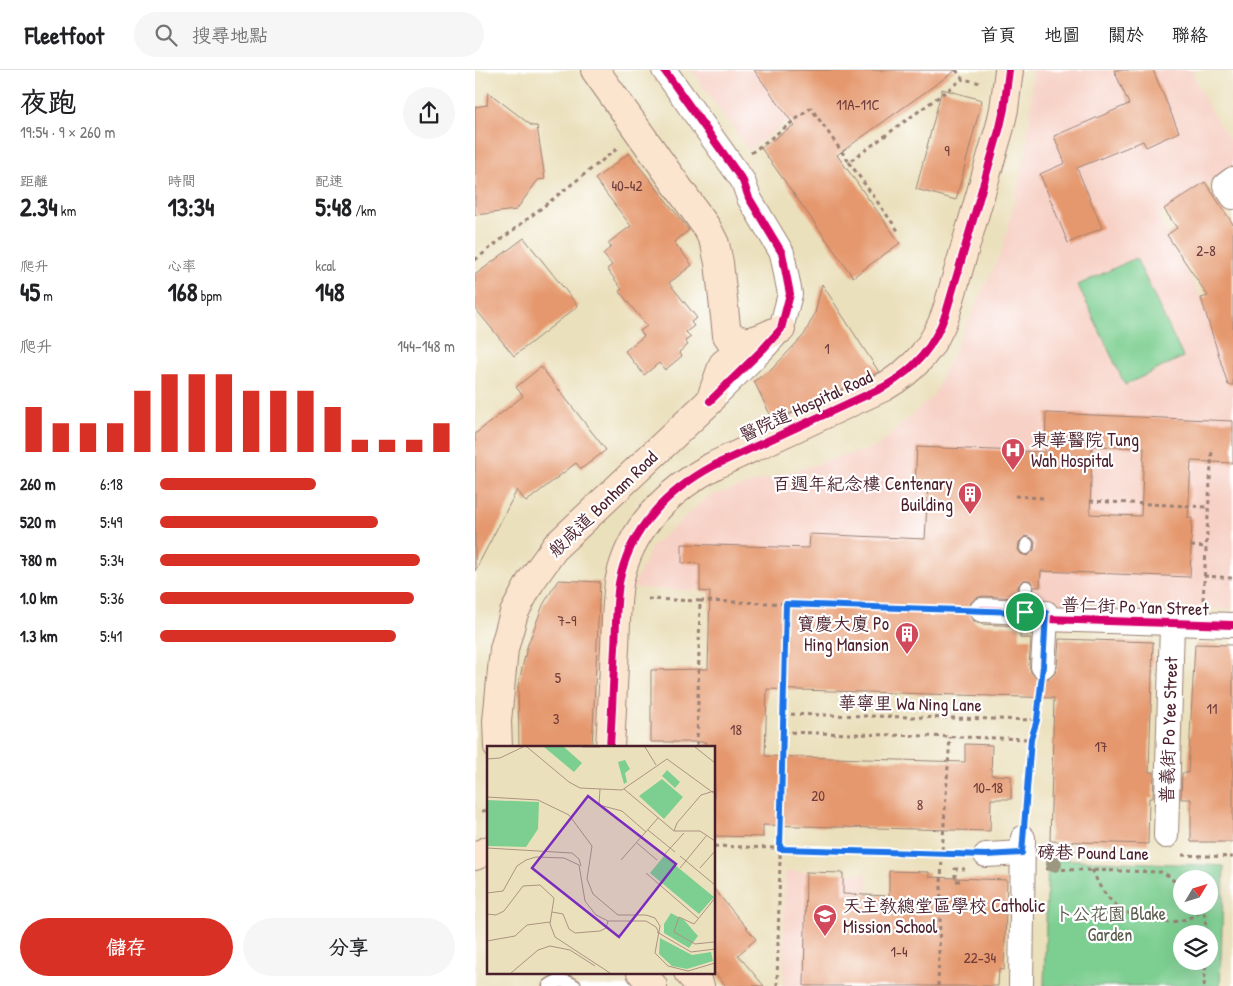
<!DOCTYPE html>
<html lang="zh-TW">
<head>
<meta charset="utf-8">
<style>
	:root { --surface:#fff; --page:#f6f6f6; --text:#202124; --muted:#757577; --line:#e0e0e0; --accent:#d93025 }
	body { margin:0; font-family:"Patrick Hand","LXGW WenKai TC",sans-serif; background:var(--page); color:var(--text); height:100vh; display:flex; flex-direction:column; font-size:19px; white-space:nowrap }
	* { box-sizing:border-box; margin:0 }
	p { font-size:16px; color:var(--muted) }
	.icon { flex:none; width:28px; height:28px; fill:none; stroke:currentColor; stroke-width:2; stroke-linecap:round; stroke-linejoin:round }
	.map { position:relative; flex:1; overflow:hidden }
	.sheet { display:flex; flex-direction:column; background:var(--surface); width:475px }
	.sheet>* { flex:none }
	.needle { width:32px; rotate:52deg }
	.controls { position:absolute; left:698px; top:800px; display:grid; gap:10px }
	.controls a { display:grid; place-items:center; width:45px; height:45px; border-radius:50%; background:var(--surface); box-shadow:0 5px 20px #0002; font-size:25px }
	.pin { position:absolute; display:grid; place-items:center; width:42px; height:42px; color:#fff; margin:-21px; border:2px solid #fff; border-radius:50%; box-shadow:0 1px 5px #0007 }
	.round { display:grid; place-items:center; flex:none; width:52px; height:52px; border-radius:26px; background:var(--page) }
	.overview { display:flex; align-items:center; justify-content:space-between; height:85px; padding:0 20px }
	h1 { font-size:28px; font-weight:700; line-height:38px }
	.stats { display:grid; grid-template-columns:repeat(3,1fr); gap:8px; height:85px; padding:5px 20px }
	.stats div { display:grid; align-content:center }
	.stats b { font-size:25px; font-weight:700 }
	.stats small { font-size:14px; font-weight:400 }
	.stats p { font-size:14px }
	.chart { height:140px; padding:10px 20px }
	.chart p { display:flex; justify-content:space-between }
	.chart svg { width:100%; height:90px; margin-top:5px; stroke:var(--accent); stroke-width:6 }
	.cta { display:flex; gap:10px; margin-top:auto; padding:10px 20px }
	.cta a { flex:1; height:58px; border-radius:30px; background:var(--accent); color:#fff; font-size:20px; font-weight:700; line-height:58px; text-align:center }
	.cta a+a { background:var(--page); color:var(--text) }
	ul { padding:0 20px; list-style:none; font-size:16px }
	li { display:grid; grid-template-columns:80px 60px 1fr; align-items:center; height:38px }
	li i { height:12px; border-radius:6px; background:var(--accent) }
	header { display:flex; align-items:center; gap:30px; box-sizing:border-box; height:70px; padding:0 25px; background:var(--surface); border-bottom:1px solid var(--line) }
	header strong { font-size:24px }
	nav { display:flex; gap:28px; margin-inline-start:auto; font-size:18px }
	.search { width:350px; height:45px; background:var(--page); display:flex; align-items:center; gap:12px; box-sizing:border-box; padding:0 18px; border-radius:28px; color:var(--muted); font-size:19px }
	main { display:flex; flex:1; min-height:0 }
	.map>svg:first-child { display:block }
	.built { fill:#f7d1c6 }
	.green { fill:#7dcf91; stroke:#64775e; fill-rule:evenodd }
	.building { fill:#e5986d; fill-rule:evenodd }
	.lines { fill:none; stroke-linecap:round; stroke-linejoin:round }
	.lane-casing { stroke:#9a8074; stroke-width:15 }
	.street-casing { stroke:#9a8074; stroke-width:26 }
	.secondary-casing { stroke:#9a8074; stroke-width:30 }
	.path { stroke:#9a8074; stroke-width:3; stroke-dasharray:4 4; stroke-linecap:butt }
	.lane { stroke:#fff; stroke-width:12 }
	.street { stroke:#fff; stroke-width:24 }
	.secondary { stroke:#fbe5cf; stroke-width:28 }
	.cycleway-casing { stroke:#fff; stroke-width:11 }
	.cycleway { stroke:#d6006c; stroke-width:8 }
	.tree { fill:#9c9880 }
	.route-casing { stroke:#fff; stroke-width:10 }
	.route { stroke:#1a73e8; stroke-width:6 }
	.labels { text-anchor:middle; stroke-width:4.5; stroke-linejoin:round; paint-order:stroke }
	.number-label { font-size:15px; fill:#713d3c }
	.street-label { font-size:18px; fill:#4a1f2b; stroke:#fff }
	.poi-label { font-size:18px; fill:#4a1f2b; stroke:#fff; text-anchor:start }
	.park-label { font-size:18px; fill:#5c5d4f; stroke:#fff }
	.inset-road { fill:none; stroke:#ab9382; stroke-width:1 }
	.view { fill:#7b2cbf; fill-opacity:0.15; stroke:#7b2cbf; stroke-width:2.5 }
	.inset-edge { fill:none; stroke:#4a1f2b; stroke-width:2.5 }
</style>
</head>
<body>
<header>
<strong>Fleetfoot</strong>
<div class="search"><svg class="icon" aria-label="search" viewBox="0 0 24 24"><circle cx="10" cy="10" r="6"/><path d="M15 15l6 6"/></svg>搜尋地點</div>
<nav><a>首頁</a><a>地圖</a><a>關於</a><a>聯絡</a></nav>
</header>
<main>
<section class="sheet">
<div class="overview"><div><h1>夜跑</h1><p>19:54 · 9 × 260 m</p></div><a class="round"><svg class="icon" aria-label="share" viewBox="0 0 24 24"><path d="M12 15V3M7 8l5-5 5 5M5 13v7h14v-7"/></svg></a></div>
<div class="stats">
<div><p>距離</p><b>2.34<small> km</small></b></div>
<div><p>時間</p><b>13:34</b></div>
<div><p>配速</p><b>5:48<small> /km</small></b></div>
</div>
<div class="stats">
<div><p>爬升</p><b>45<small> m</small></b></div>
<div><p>心率</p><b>168<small> bpm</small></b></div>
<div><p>kcal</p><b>148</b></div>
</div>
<div class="chart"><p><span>爬升</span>144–148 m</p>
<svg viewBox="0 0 160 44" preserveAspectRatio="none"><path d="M5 44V22M15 44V30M25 44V30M35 44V30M45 44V14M55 44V6M65 44V6M75 44V6M85 44V14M95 44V14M105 44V14M115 44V22M125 44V38M135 44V38M145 44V38M155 44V30"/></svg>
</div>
<ul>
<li><b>260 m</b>6:18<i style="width:53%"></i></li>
<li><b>520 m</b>5:49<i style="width:74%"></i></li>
<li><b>780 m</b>5:34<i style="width:88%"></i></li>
<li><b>1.0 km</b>5:36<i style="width:86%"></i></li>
<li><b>1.3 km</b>5:41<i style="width:80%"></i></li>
</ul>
<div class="cta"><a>儲存</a><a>分享</a></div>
</section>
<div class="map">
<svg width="758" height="916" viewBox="0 0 758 916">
	<rect width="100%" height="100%" fill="#fff"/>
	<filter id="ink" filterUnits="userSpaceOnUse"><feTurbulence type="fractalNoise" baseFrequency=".02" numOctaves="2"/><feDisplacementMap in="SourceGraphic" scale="10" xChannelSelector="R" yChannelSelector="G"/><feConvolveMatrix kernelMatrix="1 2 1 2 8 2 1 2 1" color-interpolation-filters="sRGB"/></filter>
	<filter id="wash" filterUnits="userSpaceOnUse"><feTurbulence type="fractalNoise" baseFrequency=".0096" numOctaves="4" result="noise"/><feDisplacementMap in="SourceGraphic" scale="20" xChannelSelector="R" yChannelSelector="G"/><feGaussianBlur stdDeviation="1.12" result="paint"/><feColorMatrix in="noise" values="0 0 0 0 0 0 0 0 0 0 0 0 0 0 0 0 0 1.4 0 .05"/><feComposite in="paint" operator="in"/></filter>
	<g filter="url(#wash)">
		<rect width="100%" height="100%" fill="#ebe0bc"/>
		<g class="built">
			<polygon points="216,0 383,0 274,80"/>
			<polygon points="557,0 716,0 734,38 758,76 758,97 683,147 726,228 758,218 748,300 750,306 758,306 758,539 157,518 177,476 234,426 403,376 458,326 528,178 552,79 557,21"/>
			<polygon points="310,801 392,804 390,916 308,916"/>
		</g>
		<g class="green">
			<polygon points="661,188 708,287 650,315 603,215"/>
			<path d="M573 789 749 796 745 916H569ZM706 809H734V836H706ZM706 864H734V891H706Z"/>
		</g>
		<g id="blocks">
			<g class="building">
				<polygon points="279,0 481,0 362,85 425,173 378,207 286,78 319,55"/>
				<polygon points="639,0 678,0 704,62 671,77 668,71 602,98 627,158 593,173 565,104 590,93 579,66 654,34"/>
				<polygon points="467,19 507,30 481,130 441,119"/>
				<polygon points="13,22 57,56 62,56 70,109 63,110 41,140 0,145 0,37 12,35"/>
				<polygon points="154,83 214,160 199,172 217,195 194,213 222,248 216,252 219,256 211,262 216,267 210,271 213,275 204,282 207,286 190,300 184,293 169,305 150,281 169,266 165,261 172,256 144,221 147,219 132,199 137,195 128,184 136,177 133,173 156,156 120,109"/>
				<polygon points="730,112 758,154 758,315 753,315 726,228 733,226 692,165 702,158 689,139"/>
				<polygon points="49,168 103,236 39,286 0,238 0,205"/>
				<polygon points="347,214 404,302 298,351 279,311 296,300 329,265 340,243"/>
				<polygon points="66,297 131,380 106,399 101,393 51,432 42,420 0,501 0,364 48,326 41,317"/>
				<path d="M571 343 758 351V393L716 391 713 448H717L715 507 566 501 565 517H559L555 510H548L543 516 542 528 508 526 501 528 496 532 493 539 495 546 500 552 506 554 545 556V568H556L554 595 556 602 560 607 567 610 575 608 580 603 582 597 584 569 678 572 674 702H679L678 728H674L673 774 575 771 579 628 292 619 290 686 490 692V674L517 675 516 705 536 706V729H516L515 761 288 755V767L239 766V677H230L231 672H176V600L233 599 235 522 225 521V494L207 493V474L334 478 335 464 450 469 453 418 440 417 442 377 570 382ZM617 376 669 378 666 446 615 444ZM550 466 557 468 560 472 559 480 553 486 546 484 543 480 544 472Z"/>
				<polygon points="83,510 125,512 117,677 44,677 43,616 52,577 68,535"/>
				<polygon points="720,574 758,575 758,772 716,772 716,729 706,729 707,703 713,703"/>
				<polygon points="414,801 454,802 454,807 532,810 529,900 524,899 523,916 329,916 331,802 368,803 368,824 414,826"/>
				<polygon points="239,819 281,869 263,885 289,916 251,916 239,902"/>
			</g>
		</g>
	</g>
	<g filter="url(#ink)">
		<use href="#blocks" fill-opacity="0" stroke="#9a8074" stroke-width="1"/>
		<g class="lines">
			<g class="lane-casing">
				<g id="lane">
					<polyline points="551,478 552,474"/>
					<polyline points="549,542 551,517"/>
					<path d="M74 916C83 909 92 910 100 916"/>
				</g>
			</g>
			<g class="street-casing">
				<g id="street">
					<polyline points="189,0 268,111 274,128 307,183 315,224 306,259 288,279 235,331"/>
					<polyline points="758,109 750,115 758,127"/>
					<polyline points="507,540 571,543 571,549 758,555"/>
					<polyline points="568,596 571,549"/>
					<polyline points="691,766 697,554"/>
					<polyline points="511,785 547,783"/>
					<polyline points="546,916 548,768"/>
				</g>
			</g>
			<g class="secondary-casing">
				<g id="secondary">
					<polyline points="252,265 271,272 286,268 306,259"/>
					<polyline points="23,677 22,651 29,579 39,543 56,511 81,476 235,331 248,294 257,287 260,277 252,265 244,193 240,174 232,158 120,0"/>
					<path d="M135 677C137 644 138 611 140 578 141 556 141 534 144 513 154 459 193 420 240 395L409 317C440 299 459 277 471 243L525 57 529 39 534 0"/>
					<polyline points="0,786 14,780"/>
					<polyline points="166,902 178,916"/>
					<polyline points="213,902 225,916"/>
				</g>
			</g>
			<g class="path">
				<polyline points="481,0 488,9 506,13"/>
				<polyline points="276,83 336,38 374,92 488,9"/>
				<polyline points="374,92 424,162"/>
				<polyline points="0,190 143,78"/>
				<polyline points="540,426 568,428"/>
				<polyline points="615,431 733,437"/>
				<polyline points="716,476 731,477"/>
				<polyline points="729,506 758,508"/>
				<polyline points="173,529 225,531 222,677"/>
				<polyline points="728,530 737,378"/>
				<polyline points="225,531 485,539"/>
				<polyline points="308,644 562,650"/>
				<polyline points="308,662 556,669"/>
				<polyline points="7,741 14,740"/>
				<polyline points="550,744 556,669 562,650 566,619"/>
				<polyline points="239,776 488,784"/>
				<polyline points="572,780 673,784"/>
				<polyline points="707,785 758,787"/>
				<polyline points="571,799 686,802 694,806 706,818"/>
				<path d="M617 800C620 805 622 812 626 818 643 845 680 859 711 849 717 847 723 843 729 841"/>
				<polyline points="485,811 480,811 480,799 490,799"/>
				<polyline points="725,836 729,841 732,864"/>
				<polyline points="302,916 311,534"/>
				<polyline points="463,916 467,783 475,667"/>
				<polyline points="729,916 731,891"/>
			</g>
			<use href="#lane" class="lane"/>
			<use href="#street" class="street"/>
			<use href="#secondary" class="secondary"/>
			<g class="cycleway-casing">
				<g id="cycleway">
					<polyline points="189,0 268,111 274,128 307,183 315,224 306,259 288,279 235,331"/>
					<polyline points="507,540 571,543 571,549 758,555"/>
					<path d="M135 677C137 644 138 611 140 578 141 556 141 534 144 513 154 459 193 420 240 395L409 317C440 299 459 277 471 243L525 57 529 39 534 0"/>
				</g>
			</g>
			<use href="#cycleway" class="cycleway"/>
		</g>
		<circle class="tree" cx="579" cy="794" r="8"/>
	</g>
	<g class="lines" filter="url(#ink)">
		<g class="route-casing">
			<polygon id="route" points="311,534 571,543 568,596 562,650 556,669 547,783 511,785 305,779"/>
		</g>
		<use href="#route" class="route"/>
	</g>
	<defs>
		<g id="hospital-pin" transform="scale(1.25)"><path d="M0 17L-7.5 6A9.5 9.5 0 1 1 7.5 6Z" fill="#d1495b" stroke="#fff"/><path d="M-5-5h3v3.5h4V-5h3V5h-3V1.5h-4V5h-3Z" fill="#fff"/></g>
		<g id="building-pin" transform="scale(1.25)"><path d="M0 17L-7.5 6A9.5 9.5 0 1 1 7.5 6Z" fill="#d1495b" stroke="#fff"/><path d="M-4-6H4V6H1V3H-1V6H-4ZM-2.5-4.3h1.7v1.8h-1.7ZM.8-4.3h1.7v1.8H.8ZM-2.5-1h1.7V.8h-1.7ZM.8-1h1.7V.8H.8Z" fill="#fff"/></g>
		<g id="school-pin" transform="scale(1.25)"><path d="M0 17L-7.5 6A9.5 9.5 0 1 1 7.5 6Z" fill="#d1495b" stroke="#fff"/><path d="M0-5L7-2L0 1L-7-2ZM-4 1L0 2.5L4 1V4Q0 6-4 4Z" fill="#fff"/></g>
	</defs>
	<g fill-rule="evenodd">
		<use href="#hospital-pin" x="538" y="380"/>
		<use href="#building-pin" x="495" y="424"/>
		<use href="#building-pin" x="432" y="564"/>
		<use href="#school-pin" x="350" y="846"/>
	</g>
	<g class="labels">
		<g class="number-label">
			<text x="383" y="40">11A-11C</text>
			<text x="472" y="86">9</text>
			<text x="152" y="121">40-42</text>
			<text x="731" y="186">2-8</text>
			<text x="352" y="284">1</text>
			<text x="92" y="556">7-9</text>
			<text x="83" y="613">5</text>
			<text x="737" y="644">11</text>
			<text x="81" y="654">3</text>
			<text x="261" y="665">18</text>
			<text x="626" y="682">17</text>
			<text x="513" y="723">10-18</text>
			<text x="343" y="731">20</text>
			<text x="445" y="740">8</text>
			<text x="424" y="887">1-4</text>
			<text x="505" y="893">22-34</text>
		</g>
		<g class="street-label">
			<text transform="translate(331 336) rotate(-25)" y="6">醫院道 Hospital Road</text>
			<text transform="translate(128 434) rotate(-44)" y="6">般咸道 Bonham Road</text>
			<text transform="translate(660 537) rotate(2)" y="6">普仁街 Po Yan Street</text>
			<text transform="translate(435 634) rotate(1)" y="6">華寧里 Wa Ning Lane</text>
			<text transform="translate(694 660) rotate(-88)" y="6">普義街 Po Yee Street</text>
			<text transform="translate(618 783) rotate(1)" y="6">磅巷 Pound Lane</text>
		</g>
		<g class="poi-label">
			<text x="556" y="376">東華醫院 Tung<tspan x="556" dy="21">Wah Hospital</tspan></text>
			<text x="478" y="420" text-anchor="end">百週年紀念樓 Centenary<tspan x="478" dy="21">Building</tspan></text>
			<text x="414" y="560" text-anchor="end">寶慶大廈 Po<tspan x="414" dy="21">Hing Mansion</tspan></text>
			<text x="368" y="842">天主教總堂區學校 Catholic<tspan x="368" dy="21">Mission School</tspan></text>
		</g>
		<g class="park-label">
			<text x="635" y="850">卜公花園 Blake<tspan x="635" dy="21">Garden</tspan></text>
		</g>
	</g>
	<g transform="translate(12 676)">
		<rect width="228" height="228" fill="#ebe0bc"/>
		<path d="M57 1H77L95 17 87 26ZM138 14 143 23 138 27 140 36 137 38 131 16ZM180 24 193 36 188 42 175 30ZM175 33 196 51 177 73 152 50ZM0 54 52 56 51 83 39 101 0 100ZM177 110 227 151 212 168 163 127ZM184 167 197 174 211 190 202 202 177 187V178ZM173 192 205 209 224 206 226 215 200 223 185 220 172 208Z" fill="#7dcf91"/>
		<path class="inset-road" d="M40 1 82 36 93 42 135 44 180 13 228 48M95 1H113M158 1 169 19M208 1 228 17M0 13 13 12 36 1M113 43 112 59 135 65 159 86M137 43 187 85H213L228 95M0 51 51 54 82 69 105 100 100 133 106 148 131 169H159L168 172 173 180 168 207 181 220 201 225 228 217M161 84 188 106M187 85 190 77 214 49 227 45M150 97 170 114M0 102 85 107 92 113 94 120M177 109 197 87M193 110 228 139M134 114 171 72M193 122 220 89M213 122 228 105M159 127 211 172M0 147 16 145 30 120 39 114 49 111 77 112 92 119 98 155 109 169 121 175H159L169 181 172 187M65 166 76 168 82 183 88 187 113 185 119 182 121 175M0 168 9 169 17 165 36 140 53 139 67 152 63 178 68 191 123 227M170 186 204 206 228 203M0 195 28 190 40 179 63 176M227 196 208 198 187 186 192 171 207 178 228 152M24 227 51 204 63 200 83 204 108 220"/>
		<path class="view" d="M101 50 189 118 132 191 45 122Z"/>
		<rect width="228" height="228" class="inset-edge"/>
	</g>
</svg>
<div class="controls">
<a><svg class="needle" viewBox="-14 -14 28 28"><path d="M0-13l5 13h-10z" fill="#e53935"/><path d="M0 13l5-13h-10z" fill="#757577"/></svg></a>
<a><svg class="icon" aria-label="layers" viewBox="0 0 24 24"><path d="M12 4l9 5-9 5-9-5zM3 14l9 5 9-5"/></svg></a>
</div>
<div class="pin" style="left:550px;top:542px;background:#1e9e55"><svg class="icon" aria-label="arrive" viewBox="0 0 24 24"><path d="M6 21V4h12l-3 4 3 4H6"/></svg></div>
</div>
</main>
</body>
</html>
